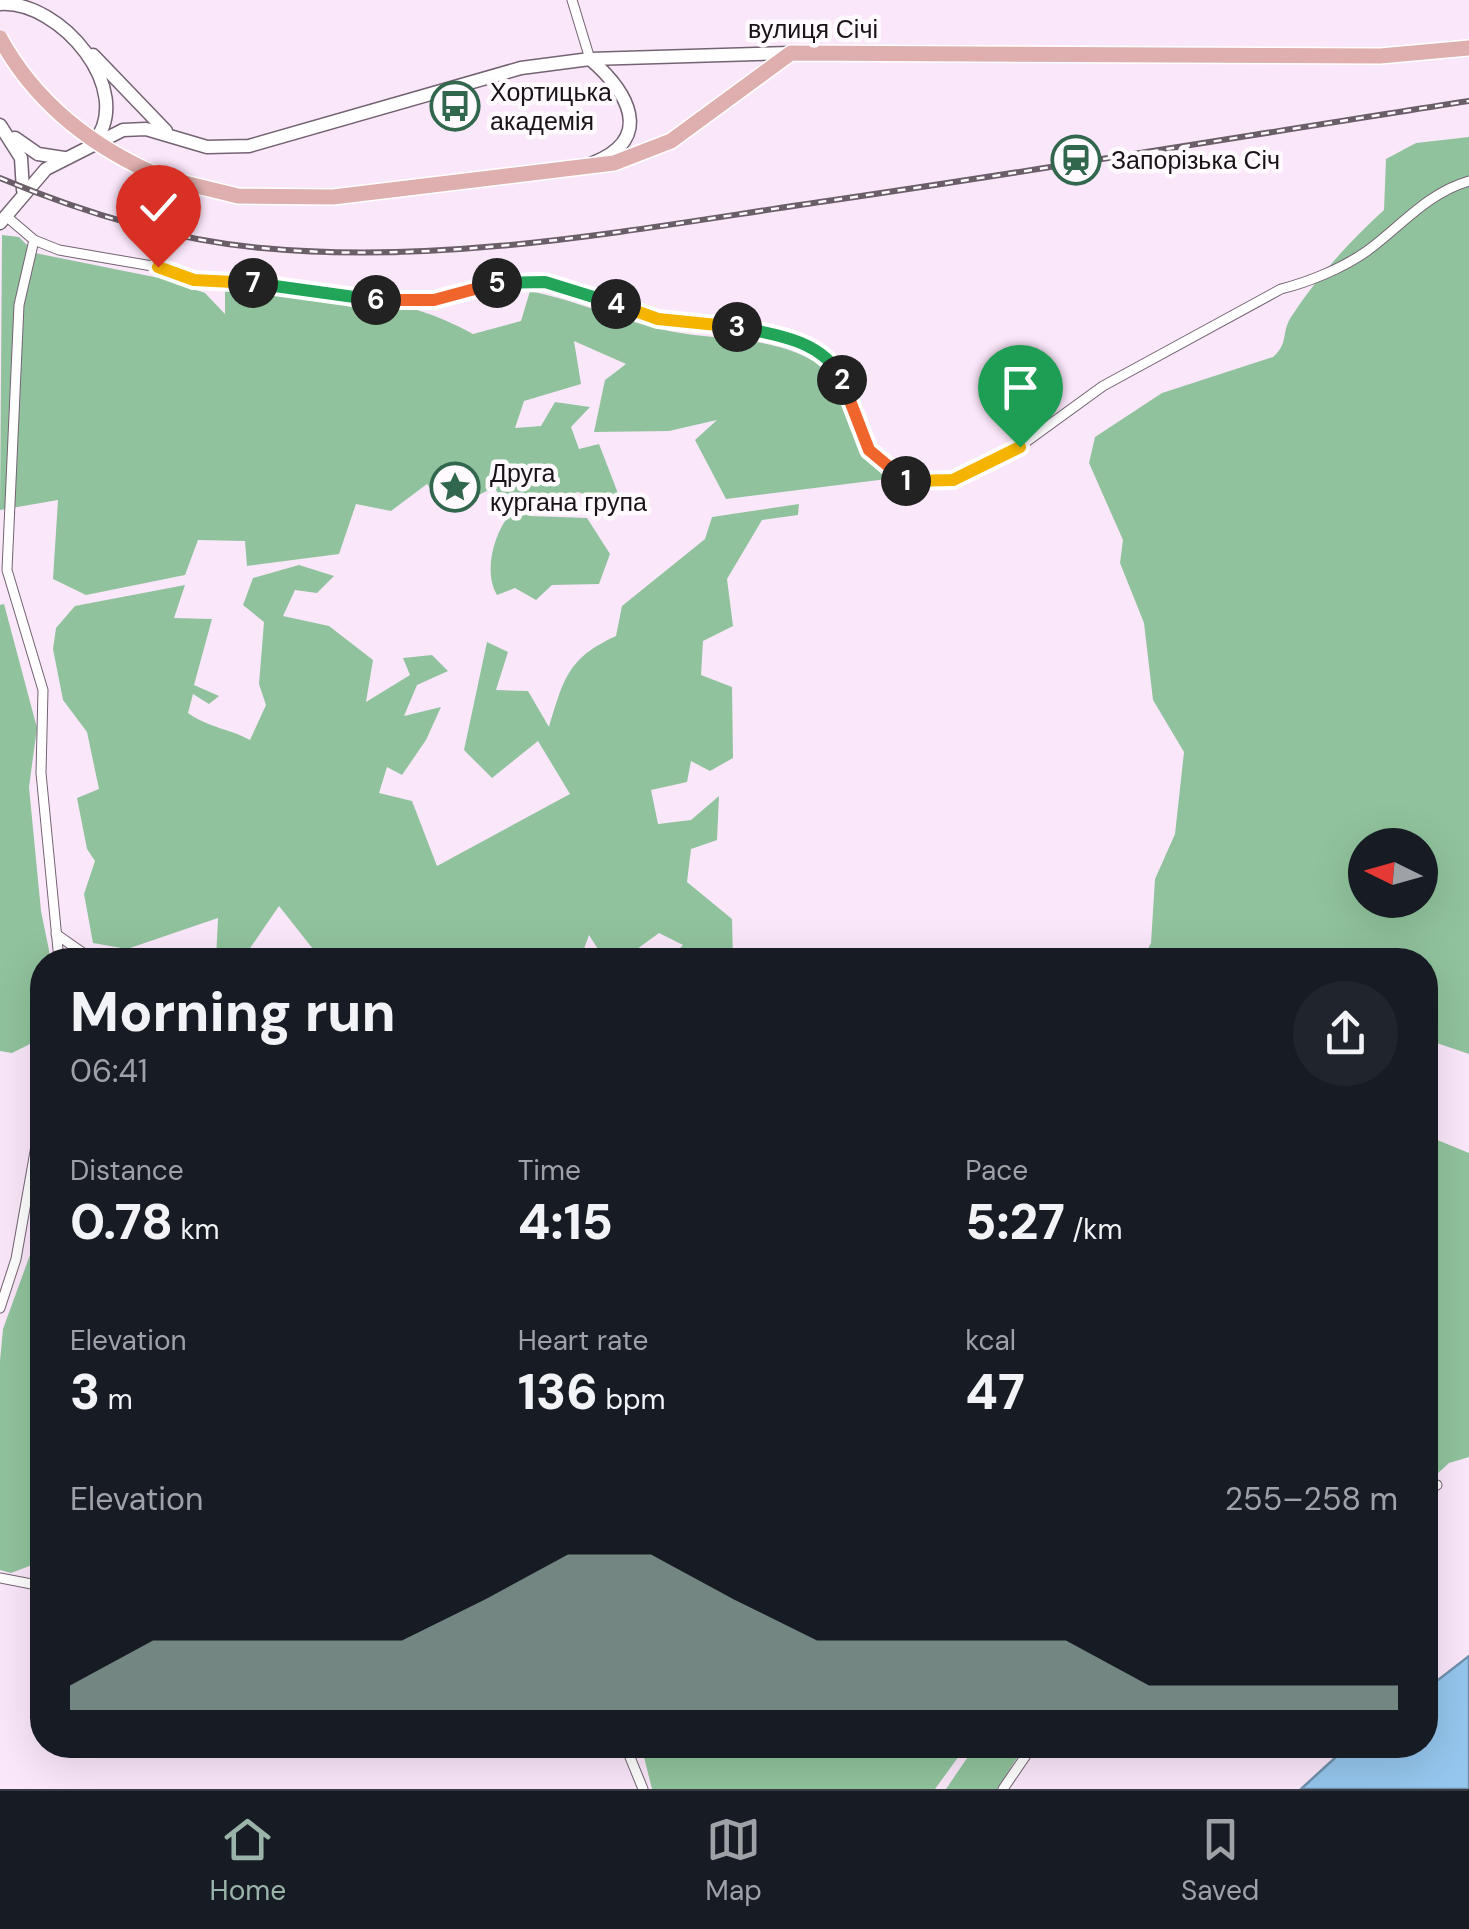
<!DOCTYPE html>
<html lang="en">
<head>
<meta charset="utf-8">
<style>
	:root { --surface:#171b24; --page:#20242c; --text:#f1f3f6; --muted:#9ea1a6; --line:#363941; --accent:#9bb4aa }
	body { margin:0; font-family:"DM Sans",sans-serif; background:var(--page); color:var(--text); height:100vh; display:flex; flex-direction:column; font-size:38px; white-space:nowrap }
	* { box-sizing:border-box; margin:0 }
	p { font-size:32px; color:var(--muted) }
	.icon { flex:none; width:55px; height:55px; fill:none; stroke:currentColor; stroke-width:2; stroke-linecap:round; stroke-linejoin:round }
	.map { position:relative; flex:1; overflow:hidden }
	.drawer { position:absolute; left:30px; top:948px; width:1408px; height:810px; display:flex; flex-direction:column; background:var(--surface); border-radius:40px; box-shadow:0 10px 40px #0002 }
	.drawer>* { flex:none }
	.needle { width:65px; rotate:275deg }
	.tools { position:absolute; left:1348px; top:828px; display:grid; gap:20px }
	.tools a { display:grid; place-items:center; width:90px; height:90px; border-radius:50%; background:var(--surface); box-shadow:0 10px 40px #0002; font-size:50px }
	.pin { position:absolute; display:grid; place-items:center; width:85px; height:85px; color:#fff; margin:-102px -42px; border-radius:50% 50% 50% 0; rotate:-45deg; box-shadow:0 0 10px #0007 }
	.pin .icon { rotate:45deg }
	.km { position:absolute; width:50px; height:50px; margin:-25px; border-radius:50%; background:#222; color:#fff; font-size:28px; line-height:50px; text-align:center }
	.round { display:grid; place-items:center; flex:none; width:105px; height:105px; border-radius:52px; background:var(--page) }
	.headline { display:flex; align-items:center; justify-content:space-between; height:170px; padding:0 40px }
	h1 { font-size:55px; font-weight:800; line-height:75px }
	.figures { display:grid; grid-template-columns:repeat(3,1fr); gap:15px; height:170px; padding:10px 40px }
	.figures div { display:grid; align-content:center }
	.figures b { font-size:50px; font-weight:800 }
	.figures small { font-size:28px; font-weight:400 }
	.figures p { font-size:28px }
	.chart { height:280px; padding:20px 40px }
	.chart p { display:flex; justify-content:space-between }
	.chart svg { width:100%; height:180px; margin-top:10px; fill:var(--accent); opacity:.7 }
	.tab-bar { display:flex; justify-content:space-around; align-items:center; height:140px; border-top:2px solid var(--line); background:var(--surface); font-size:28px; color:var(--muted) }
	.tab-bar a { display:grid; justify-items:center; gap:5px }
	.tab-bar .on { color:var(--accent) }
	.map>svg:first-child { display:block }
	.forest { fill:#90c39d; fill-rule:evenodd }
	.water { fill:#95c6ed; stroke:#7090ad; stroke-width:2.5 }
	.lines { fill:none; stroke-linecap:round; stroke-linejoin:round }
	.street-casing { stroke:#746373; stroke-width:11 }
	.secondary-casing { stroke:#746373; stroke-width:15 }
	.primary-casing { stroke:#fff; stroke-width:18 }
	.street { stroke:#fff; stroke-width:9 }
	.secondary { stroke:#fff; stroke-width:12 }
	.primary { stroke:#dfafaf; stroke-width:15 }
	.rail-casing { stroke:#6a5e69; stroke-width:6 }
	.rail { stroke:#fefafe; stroke-width:2.5; stroke-dasharray:8; stroke-linecap:butt }
	.primary-bridge-casing { stroke:#fff; stroke-width:18; stroke-linecap:butt }
	.primary-bridge { stroke:#dfafaf; stroke-width:15 }
	.split-1-casing { stroke:#fff; stroke-width:20 }
	.split-2-casing { stroke:#fff; stroke-width:20 }
	.split-3-casing { stroke:#fff; stroke-width:20 }
	.split-4-casing { stroke:#fff; stroke-width:20 }
	.split-5-casing { stroke:#fff; stroke-width:20 }
	.split-6-casing { stroke:#fff; stroke-width:20 }
	.split-7-casing { stroke:#fff; stroke-width:20 }
	.split-8-casing { stroke:#fff; stroke-width:20 }
	.split-1 { stroke:#f5b400; stroke-width:12 }
	.split-2 { stroke:#f0652b; stroke-width:12 }
	.split-3 { stroke:#22a559; stroke-width:12 }
	.split-4 { stroke:#f5b400; stroke-width:12 }
	.split-5 { stroke:#22a559; stroke-width:12 }
	.split-6 { stroke:#f0652b; stroke-width:12 }
	.split-7 { stroke:#22a559; stroke-width:12 }
	.split-8 { stroke:#f5b400; stroke-width:12 }
	.labels { text-anchor:middle; stroke-width:9; stroke-linejoin:round; paint-order:stroke }
	.street-label { font-size:25px; fill:#1a1319; stroke:#fefafe }
	.poi-label { font-size:25px; fill:#1a1319; stroke:#fefafe; text-anchor:start }
</style>
</head>
<body>
<div class="map">
<svg width="1469" height="1789" viewBox="0 0 1469 1789">
	<rect width="100%" height="100%" fill="#fbe7fa"/>
	<g class="forest">
		<path d="M1469 137V1054L1425 1039V960H1142L1151 943 1155 879 1175 834 1184 752 1153 700 1144 623 1120 563 1123 540 1089 463 1095 437 1162 393 1273 357C1289 343 1281 333 1291 317 1317 277 1349 242 1384 210L1386 159 1416 143ZM1365 845H1420V900H1365Z"/>
		<path d="M2 235 19 237 35 253 169 280 205 293 225 314V282C310 291 397 291 473 334L521 321 530 291C578 301 622 321 669 331 722 342 787 334 829 373 849 392 850 419 860 442 865 455 878 468 887 479L726 499 695 440 717 420 669 431 594 432 605 380 626 364 574 341 581 384 524 401 515 428 541 426 555 402 590 407 571 427 579 449 599 444 624 509 578 492 527 507 530 516 587 518 610 554 599 584 552 585 536 600 515 588 497 595C483 572 494 532 511 513L494 487 449 511 427 484 391 511 356 504 339 554 247 566 245 541 198 540 185 575 86 595 53 579 58 500 0 510Z"/>
		<path d="M799 504 798 515 762 520 727 579 733 626 703 641 701 675 732 687 733 758 710 771 691 761 687 782 651 790 658 824 691 820 719 796 717 840 691 849 687 882 732 919 733 960H669L683 945 659 933 622 960H605L589 935 580 960H257L266 951 313 949 279 906 242 960H216L218 918 127 949 93 943 84 894 95 861 87 849 77 798 99 789 87 732 63 700 53 649 56 628 75 606 185 585 174 618 212 619 194 685 219 696 209 704 193 694 188 713C209 728 228 728 250 740L266 705 259 684 264 622 243 605 253 578 299 565 334 576 317 593 295 590 283 616 329 626 373 660 366 702 410 675 403 658 432 655 448 671 417 685 404 716 441 707 426 740 402 775 387 767 379 793 412 801 437 866 570 794 538 741 492 778 464 750 487 642 508 652 496 690 528 691 549 727C564 678 568 658 616 636L622 606 705 539 712 517Z"/>
		<polygon points="4,604 37,728 29,787 41,911 51,960 42,960 42,1038 12,1053 0,1051 0,605"/>
		<polygon points="1425,1135 1469,1153 1469,1457 1449,1463 1425,1485"/>
		<polygon points="42,1164 42,1526 32,1565 11,1573 0,1570 0,1361 3,1329 30,1255"/>
		<polygon points="641,1745 967,1745 935,1789 652,1789"/>
		<polygon points="976,1745 1025,1745 997,1789 946,1789"/>
	</g>
	<polygon class="water" points="1469,1656 1469,1789 1301,1789 1349,1745 1425,1745 1425,1690"/>
	<g class="lines">
		<g class="street-casing">
			<g id="street">
				<polyline points="572,0 590,59"/>
				<path d="M6 216 34 240 59 250 158 267 194 280 414 302 532 280 659 319 785 337 831 361 869 450 888 470 921 484 953 480 1012 452 1103 386 1281 289C1309 282 1343 268 1367 251 1400 227 1427 193 1469 181"/>
				<polyline points="34,240 19,305 7,570 43,690 41,773 59,960"/>
				<polyline points="56,934 93,960"/>
				<polyline points="0,1308 16,1259 42,1112"/>
				<polyline points="1425,1493 1437,1485"/>
				<polyline points="0,1578 42,1586"/>
				<polyline points="625,1745 643,1789"/>
				<polyline points="1003,1789 1033,1745"/>
			</g>
		</g>
		<g class="secondary-casing">
			<g id="secondary">
				<path d="M0 4C61 0 136 91 94 142"/>
				<polyline points="93,55 166,131"/>
				<path d="M590 59C627 91 656 138 593 163"/>
				<polyline points="0,125 21,158 23,190"/>
				<polyline points="15,138 38,154 64,158"/>
				<polyline points="0,223 46,169 123,130 146,129 207,147 249,146 521,68 590,59 791,53"/>
			</g>
		</g>
		<g class="primary-casing">
			<polyline id="primary" points="164,178 238,196 333,197 614,163 671,141 791,53 1380,56 1469,48"/>
		</g>
		<use href="#street" class="street"/>
		<use href="#secondary" class="secondary"/>
		<use href="#primary" class="primary"/>
		<g class="rail-casing">
			<path id="rail" d="M0 178C84 213 171 240 262 248 453 266 645 227 834 200 1046 169 1257 134 1469 101"/>
		</g>
		<use href="#rail" class="rail"/>
		<g class="primary-bridge-casing">
			<path id="primary-bridge" d="M0 38C36 104 95 149 164 178"/>
		</g>
		<use href="#primary-bridge" class="primary-bridge"/>
	</g>
	<g class="lines">
		<g class="split-1-casing">
			<polyline id="split-1" points="906,481 953,480 1020,447"/>
		</g>
		<g class="split-2-casing">
			<polyline id="split-2" points="842,380 869,450 906,481"/>
		</g>
		<g class="split-3-casing">
			<path id="split-3" d="M737 327C775 334 825 341 842 380"/>
		</g>
		<g class="split-4-casing">
			<polyline id="split-4" points="616,304 658,319 737,327"/>
		</g>
		<g class="split-5-casing">
			<polyline id="split-5" points="497,283 545,282 616,304"/>
		</g>
		<g class="split-6-casing">
			<polyline id="split-6" points="376,300 434,300 497,283"/>
		</g>
		<g class="split-7-casing">
			<polyline id="split-7" points="253,283 376,300"/>
		</g>
		<g class="split-8-casing">
			<polyline id="split-8" points="158,267 194,280 253,283"/>
		</g>
		<use href="#split-1" class="split-1"/>
		<use href="#split-2" class="split-2"/>
		<use href="#split-3" class="split-3"/>
		<use href="#split-4" class="split-4"/>
		<use href="#split-5" class="split-5"/>
		<use href="#split-6" class="split-6"/>
		<use href="#split-7" class="split-7"/>
		<use href="#split-8" class="split-8"/>
	</g>
	<defs>
		<g id="bus-ring" transform="scale(2.5)"><circle r="9.5" fill="#fefafe" stroke="#31674d" stroke-width="1.5"/><path d="M-5-6H5V4H4V6H2V4H-2V6H-4V4H-5ZM-3.5-4V0h7V-4ZM-3.5 1.2v1.5H-2V1.2ZM2 1.2v1.5H3.5V1.2Z" fill="#31674d"/></g>
		<g id="station-ring" transform="scale(2.5)"><circle r="9.5" fill="#fefafe" stroke="#31674d" stroke-width="1.5"/><path d="M-3-6H3Q5-6 5-4V2Q5 4 3 4L4.5 6H3L1.5 4h-3L-3 6H-4.5L-3 4Q-5 4-5 2V-4Q-5-6-3-6ZM-3.5-4v3h7v-3ZM-3.5 1v1.5H-2V1ZM2 1v1.5H3.5V1Z" fill="#31674d"/></g>
		<g id="sight-ring" transform="scale(2.5)"><circle r="9.5" fill="#fefafe" stroke="#31674d" stroke-width="1.5"/><path d="M0-6L1.8-2.2L6-1.7L2.9 1.2L3.7 5.4L0 3.3L-3.7 5.4L-2.9 1.2L-6-1.7L-1.8-2.2Z" fill="#31674d"/></g>
	</defs>
	<g fill-rule="evenodd">
		<use href="#bus-ring" x="455" y="106"/>
		<use href="#station-ring" x="1076" y="160"/>
		<use href="#sight-ring" x="455" y="487"/>
	</g>
	<g class="labels">
		<g class="street-label">
			<text x="813" y="38">вулиця Січі</text>
		</g>
		<g class="poi-label">
			<text x="490" y="101">Хортицька<tspan x="490" dy="29">академія</tspan></text>
			<text x="1111" y="169">Запорізька Січ</text>
			<text x="490" y="482">Друга<tspan x="490" dy="29">кургана група</tspan></text>
		</g>
	</g>
</svg>
<div class="tools">
<a><svg class="needle" viewBox="-14 -14 28 28"><path d="M0-13l5 13h-10z" fill="#e53935"/><path d="M0 13l5-13h-10z" fill="#9ea1a6"/></svg></a>
</div>
<div class="pin" style="left:1020px;top:447px;background:#1e9e55"><svg class="icon" aria-label="arrive" viewBox="0 0 24 24"><path d="M6 21V4h12l-3 4 3 4H6"/></svg></div>
<div class="pin" style="left:158px;top:267px;background:#d93025"><svg class="icon" aria-label="check" viewBox="0 0 24 24"><path d="M5 12l5 5 9-10"/></svg></div>
<b class="km" style="left:906px;top:481px">1</b>
<b class="km" style="left:842px;top:380px">2</b>
<b class="km" style="left:737px;top:327px">3</b>
<b class="km" style="left:616px;top:304px">4</b>
<b class="km" style="left:497px;top:283px">5</b>
<b class="km" style="left:376px;top:300px">6</b>
<b class="km" style="left:253px;top:283px">7</b>
<section class="drawer">
<div class="headline"><div><h1>Morning run</h1><p>06:41</p></div><a class="round"><svg class="icon" aria-label="share" viewBox="0 0 24 24"><path d="M12 15V3M7 8l5-5 5 5M5 13v7h14v-7"/></svg></a></div>
<div class="figures">
<div><p>Distance</p><b>0.78<small> km</small></b></div>
<div><p>Time</p><b>4:15</b></div>
<div><p>Pace</p><b>5:27<small> /km</small></b></div>
</div>
<div class="figures">
<div><p>Elevation</p><b>3<small> m</small></b></div>
<div><p>Heart rate</p><b>136<small> bpm</small></b></div>
<div><p>kcal</p><b>47</b></div>
</div>
<div class="chart"><p><span>Elevation</span>255–258 m</p>
<svg viewBox="0 0 160 44" preserveAspectRatio="none"><path d="M0 44V38L10 27L20 27L30 27L40 27L50 17L60 6L70 6L80 17L90 27L100 27L110 27L120 27L130 38L140 38L150 38L160 38V44z"/></svg>
</div>
</section>
</div>
<nav class="tab-bar">
<a class="on"><svg class="icon" aria-label="home" viewBox="0 0 24 24"><path d="M3 11l9-7 9 7M6 9v11h12V9"/></svg>Home</a>
<a><svg class="icon" aria-label="map" viewBox="0 0 24 24"><path d="M3 6l6-2 6 2 6-2v14l-6 2-6-2-6 2zM9 4v14M15 6v14"/></svg>Map</a>
<a><svg class="icon" aria-label="saved" viewBox="0 0 24 24"><path d="M7 4h10v16l-5-4-5 4z"/></svg>Saved</a>
</nav>
</body>
</html>
